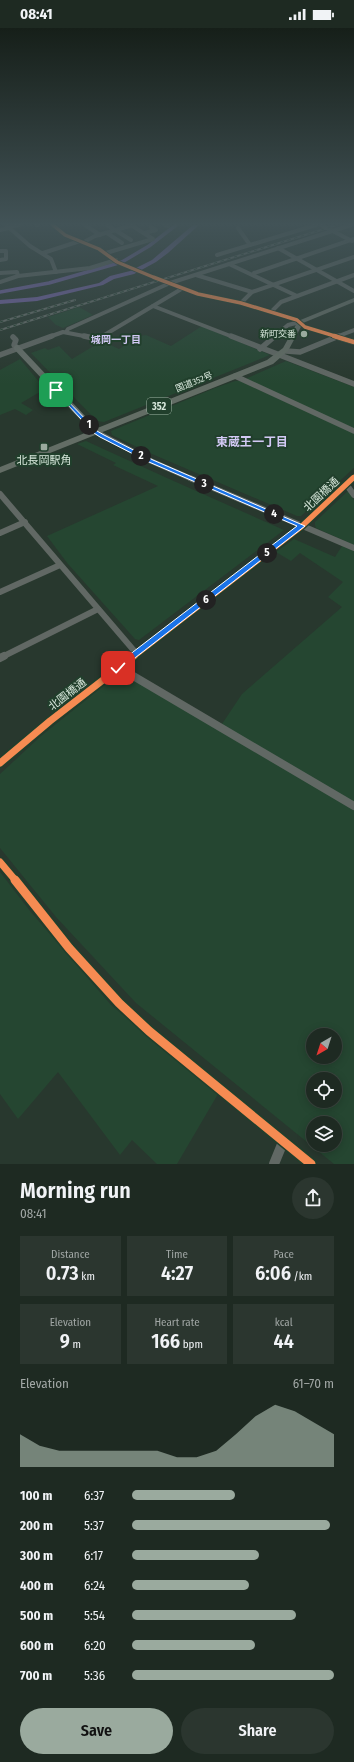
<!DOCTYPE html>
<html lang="en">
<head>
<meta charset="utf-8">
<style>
	:root { --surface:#1e2a22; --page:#2b362f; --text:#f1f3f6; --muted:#a1a7a5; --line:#3c4640; --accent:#9aaa9e }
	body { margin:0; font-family:"Fira Sans Condensed","Noto Sans JP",sans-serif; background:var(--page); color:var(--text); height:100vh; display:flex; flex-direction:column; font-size:15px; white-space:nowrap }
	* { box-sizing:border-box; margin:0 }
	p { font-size:13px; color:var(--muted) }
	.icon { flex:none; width:22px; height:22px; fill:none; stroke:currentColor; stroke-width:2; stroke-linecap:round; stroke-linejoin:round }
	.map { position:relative; height:1136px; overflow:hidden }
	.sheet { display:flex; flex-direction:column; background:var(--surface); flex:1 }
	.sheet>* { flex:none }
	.needle { width:26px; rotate:219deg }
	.fabs { position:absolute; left:306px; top:1000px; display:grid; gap:8px }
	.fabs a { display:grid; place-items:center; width:36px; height:36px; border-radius:50%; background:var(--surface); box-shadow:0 2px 10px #0003,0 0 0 1px var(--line); font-size:20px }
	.pin { position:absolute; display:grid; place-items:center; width:34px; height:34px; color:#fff; margin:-17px; border-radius:8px; box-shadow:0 2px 6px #0006 }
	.km { position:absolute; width:20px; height:20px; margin:-10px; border-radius:50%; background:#222; color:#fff; font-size:11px; line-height:20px; text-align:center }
	.round { display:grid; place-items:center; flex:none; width:42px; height:42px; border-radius:21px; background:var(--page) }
	.head { display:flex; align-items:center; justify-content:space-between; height:68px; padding:0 20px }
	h1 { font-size:22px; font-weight:600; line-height:30px }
	.metrics { display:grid; grid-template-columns:repeat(3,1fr); gap:6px; height:68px; padding:4px 20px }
	.metrics div { display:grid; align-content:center; border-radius:0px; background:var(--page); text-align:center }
	.metrics b { font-size:20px; font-weight:600 }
	.metrics small { font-size:11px; font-weight:400 }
	.metrics p { font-size:11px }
	.chart { height:112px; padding:8px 20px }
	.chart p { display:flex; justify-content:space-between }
	.chart svg { width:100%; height:72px; margin-top:4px; fill:var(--accent); opacity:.7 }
	.cta { display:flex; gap:8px; margin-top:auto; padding:8px 20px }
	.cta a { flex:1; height:46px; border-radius:24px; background:var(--accent); color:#111; font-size:16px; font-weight:600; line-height:46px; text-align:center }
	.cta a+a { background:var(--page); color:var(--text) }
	ul { padding:0 20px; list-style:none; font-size:13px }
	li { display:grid; grid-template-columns:64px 48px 1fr; align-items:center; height:30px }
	li i { height:10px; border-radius:5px; background:var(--accent) }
	.status { display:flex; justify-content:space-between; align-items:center; height:28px; padding:0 20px; background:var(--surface); direction:ltr }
	.status svg { height:11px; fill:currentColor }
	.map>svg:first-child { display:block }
	.built { fill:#254631; fill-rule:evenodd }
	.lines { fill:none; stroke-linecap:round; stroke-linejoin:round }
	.canal { stroke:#7461a8; stroke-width:3.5 }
	.river { fill:#7461a8; fill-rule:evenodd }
	.minor-far4 { stroke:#616864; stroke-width:4 }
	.minor-far3 { stroke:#616864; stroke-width:5.5 }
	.minor-far2 { stroke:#616864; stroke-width:6 }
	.minor-far1 { stroke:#616864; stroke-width:8 }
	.minor { stroke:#616864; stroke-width:10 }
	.major { stroke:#67706a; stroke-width:6 }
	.highway { fill:#636d65; fill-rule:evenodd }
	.rail-casing { stroke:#676e6a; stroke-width:2 }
	.rail { stroke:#213f2c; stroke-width:1; stroke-dasharray:3.5; stroke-linecap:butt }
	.cycleway-far4-casing { stroke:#213f2c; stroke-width:5 }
	.cycleway-far3-casing { stroke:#213f2c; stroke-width:6 }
	.cycleway-far2-casing { stroke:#213f2c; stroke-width:8 }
	.cycleway-far1-casing { stroke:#213f2c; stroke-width:10 }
	.cycleway-casing { stroke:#213f2c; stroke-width:12 }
	.cycleway-far4 { stroke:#f68b52; stroke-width:3.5 }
	.cycleway-far3 { stroke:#f68b52; stroke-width:4.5 }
	.cycleway-far2 { stroke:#f68b52; stroke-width:5.5 }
	.cycleway-far1 { stroke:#f68b52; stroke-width:7 }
	.cycleway { stroke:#f68b52; stroke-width:9 }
	.route { fill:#1a73e8; stroke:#fff }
	.poi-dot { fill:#9aaa9e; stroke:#213f2c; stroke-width:1.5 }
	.labels { text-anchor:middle; stroke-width:4; stroke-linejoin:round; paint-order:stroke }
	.far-poi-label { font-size:9px; fill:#d7e7db; stroke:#213f2c; text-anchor:end }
	.far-street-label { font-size:9px; fill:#d7e7db; stroke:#213f2c }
	.far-neighbourhood-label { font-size:10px; font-weight:bold; fill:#d2c9f4; stroke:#213f2c }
	.shield { fill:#213f2c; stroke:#a0b5a6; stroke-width:1 }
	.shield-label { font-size:10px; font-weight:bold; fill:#d7e7db }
	.poi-label { font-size:11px; fill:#d7e7db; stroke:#213f2c }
	.street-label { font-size:11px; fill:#d7e7db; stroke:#213f2c }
	.neighbourhood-label { font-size:12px; font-weight:bold; fill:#d2c9f4; stroke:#213f2c }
</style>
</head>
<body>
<div class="status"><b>08:41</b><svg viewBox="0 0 49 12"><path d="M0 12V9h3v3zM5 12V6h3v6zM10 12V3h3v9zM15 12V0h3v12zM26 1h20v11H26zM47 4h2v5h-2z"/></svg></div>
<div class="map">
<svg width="354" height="1136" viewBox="0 0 354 1136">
	<rect width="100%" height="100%" fill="#28382e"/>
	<g class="built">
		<polygon points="79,279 93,287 63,300 56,297 48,289"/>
		<polygon points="202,298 270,327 104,394 97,393 31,325 45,320 48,322 59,318 72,331 102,313 119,321 140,308 146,307 171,318"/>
		<polygon points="20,331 45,361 21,375 33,382 26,387 15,381 0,387 0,342"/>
		<polygon points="286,333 354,359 354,401 245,351"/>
		<polygon points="235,353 240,353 354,405 354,440 301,488 297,488 152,426 112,407 111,403 215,360"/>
		<polygon points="86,413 167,450 284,502 139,612 135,611 68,536 47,508 158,458 113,437 116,435 77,416"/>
		<polygon points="348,463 354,472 354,517 316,500 315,497 315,494"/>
		<path d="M294 511 335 529 342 518 354 523V1136H334L136 975 56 889 0 820V746L41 708 117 647 128 646 222 696 242 666 342 579 328 569 343 554 300 525 291 533 276 524ZM313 1007H335V1029H313ZM313 1051H335V1073H313ZM313 1095H335V1117H313Z"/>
		<polygon points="0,844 30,883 111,977 218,1066 177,1136 157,1136 132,1112 120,1127 58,1044 18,1091 0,1066"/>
	</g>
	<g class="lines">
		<polyline class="canal" points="0,264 49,255 122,234 149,218 176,197"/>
		<polygon class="river" points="193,197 199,197 168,225 156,234 134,246 114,251 103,257 37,273 0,276 0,272 37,269 99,255 110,248 130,243 152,232"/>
		<g class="minor-far4">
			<polyline points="6,197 30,218 51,231 56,244"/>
			<polyline points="36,197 38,197"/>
			<polyline points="53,197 65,207 99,221 117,234 153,249 198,266 241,275 297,292 305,299 338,309"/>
			<polyline points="85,197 100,207"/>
			<polyline points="107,197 131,212"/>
			<polyline points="165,197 168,198"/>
			<polyline points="321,197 352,213"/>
			<polyline points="8,199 19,197"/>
			<polyline points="238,200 250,217"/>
			<polyline points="0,202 9,200"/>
			<polyline points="107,205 122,215"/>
			<polyline points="144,205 156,202 151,199"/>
			<polyline points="84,214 95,208 133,197"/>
			<polyline points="278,220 354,263"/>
			<polyline points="0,223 6,223 6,231 0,232"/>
			<polyline points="43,225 80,213"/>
			<polyline points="106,225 153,211 131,197"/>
			<polyline points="217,227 316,197"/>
			<polyline points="229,236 297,268"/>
			<polyline points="0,245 17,244 18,248 90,240 116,232"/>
			<polyline points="254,245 354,211"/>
			<polyline points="196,247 252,264"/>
			<polyline points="0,254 18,248"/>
			<polyline points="241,275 252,264 354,229"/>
			<polyline points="153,278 233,309"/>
			<polyline points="271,284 281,274 354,247"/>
			<polyline points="66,304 68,301 170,255 351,197"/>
			<polyline points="49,309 63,304 89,309"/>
			<polyline points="101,309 183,260"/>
			<polyline points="274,309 288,297 300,294"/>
			<polyline points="336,309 354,302"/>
		</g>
		<g class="minor-far3">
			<polyline points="84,308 93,310 104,308"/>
			<polyline points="231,308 354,356"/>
			<polyline points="334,308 354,314"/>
			<polyline points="13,309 16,312 14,317 17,320"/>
			<polyline points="260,321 275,308"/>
			<polyline points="286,323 300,324 339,308"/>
			<polyline points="0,327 52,308"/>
			<polyline points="235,348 354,403"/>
			<polyline points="96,404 151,433 192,451"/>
			<polyline points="352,451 354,449"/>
		</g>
		<g class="minor-far2">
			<polyline points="190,450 354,520"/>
			<polyline points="346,456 354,467"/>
			<polyline points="0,466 136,625"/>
			<polyline points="0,505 25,494"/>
			<polyline points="0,564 60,537"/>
			<polyline points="2,629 98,581"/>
			<polyline points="133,629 302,498 353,450"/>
		</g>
		<g class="minor-far1">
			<polyline points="0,630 4,628"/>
			<polyline points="118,639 354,778"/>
			<polyline points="0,735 50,693 134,628"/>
			<polyline points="0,834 16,853"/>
		</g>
		<g class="minor">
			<polyline points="15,852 69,920 119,975 149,1003 311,1136"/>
			<polyline points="274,1136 283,1114"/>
		</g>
		<polyline class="major" points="17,320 96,404"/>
		<polygon class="highway" points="354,270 354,274 303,295 288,323 273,336 0,445 0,439 267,332 283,320 298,293"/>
		<g class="rail-casing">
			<g id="rail">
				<polyline points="0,294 75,272"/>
				<polyline points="0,302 337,197"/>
			</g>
		</g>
		<use href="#rail" class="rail"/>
		<g class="cycleway-far4-casing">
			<polyline id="cycleway-far4" points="53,197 65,207 99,221 117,234 153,249 198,266 241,275 297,292 305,299 338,309"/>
		</g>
		<g class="cycleway-far3-casing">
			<g id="cycleway-far3">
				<polyline points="334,308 354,314"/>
				<polyline points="352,451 354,449"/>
			</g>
		</g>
		<g class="cycleway-far2-casing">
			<polyline id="cycleway-far2" points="133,629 302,498 353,450"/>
		</g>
		<g class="cycleway-far1-casing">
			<g id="cycleway-far1">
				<polyline points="0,735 50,693 134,628"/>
				<polyline points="0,834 16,853"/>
			</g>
		</g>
		<g class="cycleway-casing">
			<polyline id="cycleway" points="15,852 69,920 119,975 149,1003 311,1136"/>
		</g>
		<use href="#cycleway-far4" class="cycleway-far4"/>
		<use href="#cycleway-far3" class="cycleway-far3"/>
		<use href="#cycleway-far2" class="cycleway-far2"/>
		<use href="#cycleway-far1" class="cycleway-far1"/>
		<use href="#cycleway" class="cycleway"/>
	</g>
	<linearGradient id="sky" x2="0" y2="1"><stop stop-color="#161f19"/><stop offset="0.55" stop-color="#425357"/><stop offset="1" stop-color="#425357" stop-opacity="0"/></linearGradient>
	<rect width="354" height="356" fill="url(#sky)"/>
	<polygon class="route" points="56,361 97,403 104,407 153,432 305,498 118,643 115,640 116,637 297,498 149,434 100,409 94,405 55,363"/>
	<g class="poi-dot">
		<circle cx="304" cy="306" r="4"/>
		<rect x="40" y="415" width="8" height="8" rx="2"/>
	</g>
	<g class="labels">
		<g class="far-poi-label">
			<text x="296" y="309">新町交番</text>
		</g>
		<g class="far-street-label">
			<text transform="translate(194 354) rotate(-22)" y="3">国道352号</text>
		</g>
		<g class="far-neighbourhood-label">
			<text x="116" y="315">城岡一丁目</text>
		</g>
		<rect class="shield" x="147" y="370" width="24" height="16" rx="3"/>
		<g class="shield-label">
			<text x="159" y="382">352</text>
		</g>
		<g class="poi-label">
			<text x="44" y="436">北長岡駅角</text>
		</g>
		<g class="street-label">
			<text transform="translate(321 466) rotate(-43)" y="4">北園橋通</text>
			<text transform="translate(67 666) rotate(-38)" y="4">北園橋通</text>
		</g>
		<g class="neighbourhood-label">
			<text x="252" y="418">東蔵王一丁目</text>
		</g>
	</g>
</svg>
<div class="fabs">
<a><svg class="needle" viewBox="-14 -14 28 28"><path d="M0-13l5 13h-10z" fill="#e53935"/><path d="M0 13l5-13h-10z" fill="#a1a7a5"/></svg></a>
<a><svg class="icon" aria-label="locate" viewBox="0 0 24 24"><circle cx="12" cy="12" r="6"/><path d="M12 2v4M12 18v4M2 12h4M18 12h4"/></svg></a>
<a><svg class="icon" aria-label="layers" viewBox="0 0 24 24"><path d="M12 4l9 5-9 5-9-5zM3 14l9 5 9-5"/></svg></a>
</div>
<div class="pin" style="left:56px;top:362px;background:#1e9e55"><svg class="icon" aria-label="arrive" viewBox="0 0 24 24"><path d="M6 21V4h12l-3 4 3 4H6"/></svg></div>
<div class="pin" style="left:118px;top:640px;background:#d93025"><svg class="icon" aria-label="check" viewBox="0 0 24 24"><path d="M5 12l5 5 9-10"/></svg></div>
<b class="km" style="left:89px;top:397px">1</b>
<b class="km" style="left:141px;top:428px">2</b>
<b class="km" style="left:204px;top:456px">3</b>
<b class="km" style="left:274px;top:486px">4</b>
<b class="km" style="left:267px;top:525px">5</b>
<b class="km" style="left:206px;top:572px">6</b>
</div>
<section class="sheet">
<div class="head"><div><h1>Morning run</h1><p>08:41</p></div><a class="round"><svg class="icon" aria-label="share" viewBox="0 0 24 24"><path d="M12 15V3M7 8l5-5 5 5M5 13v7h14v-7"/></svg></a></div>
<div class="metrics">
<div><p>Distance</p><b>0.73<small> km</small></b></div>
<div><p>Time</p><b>4:27</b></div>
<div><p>Pace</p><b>6:06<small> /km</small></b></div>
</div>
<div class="metrics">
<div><p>Elevation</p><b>9<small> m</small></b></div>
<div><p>Heart rate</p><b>166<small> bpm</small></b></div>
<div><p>kcal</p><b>44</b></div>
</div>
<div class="chart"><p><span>Elevation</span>61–70 m</p>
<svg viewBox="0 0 160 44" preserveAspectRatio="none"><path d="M0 44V24L10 31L20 34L30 34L40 34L50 34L60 34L70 34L80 38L90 38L100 34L110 24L120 13L130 6L140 10L150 17L160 24V44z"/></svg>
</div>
<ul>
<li><b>100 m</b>6:37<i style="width:51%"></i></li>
<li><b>200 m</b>5:37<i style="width:98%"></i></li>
<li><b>300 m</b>6:17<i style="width:63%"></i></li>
<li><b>400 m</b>6:24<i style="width:58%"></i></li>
<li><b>500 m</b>5:54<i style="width:81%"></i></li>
<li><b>600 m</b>6:20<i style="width:61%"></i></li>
<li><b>700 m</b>5:36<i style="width:100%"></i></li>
</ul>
<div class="cta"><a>Save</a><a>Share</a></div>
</section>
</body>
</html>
